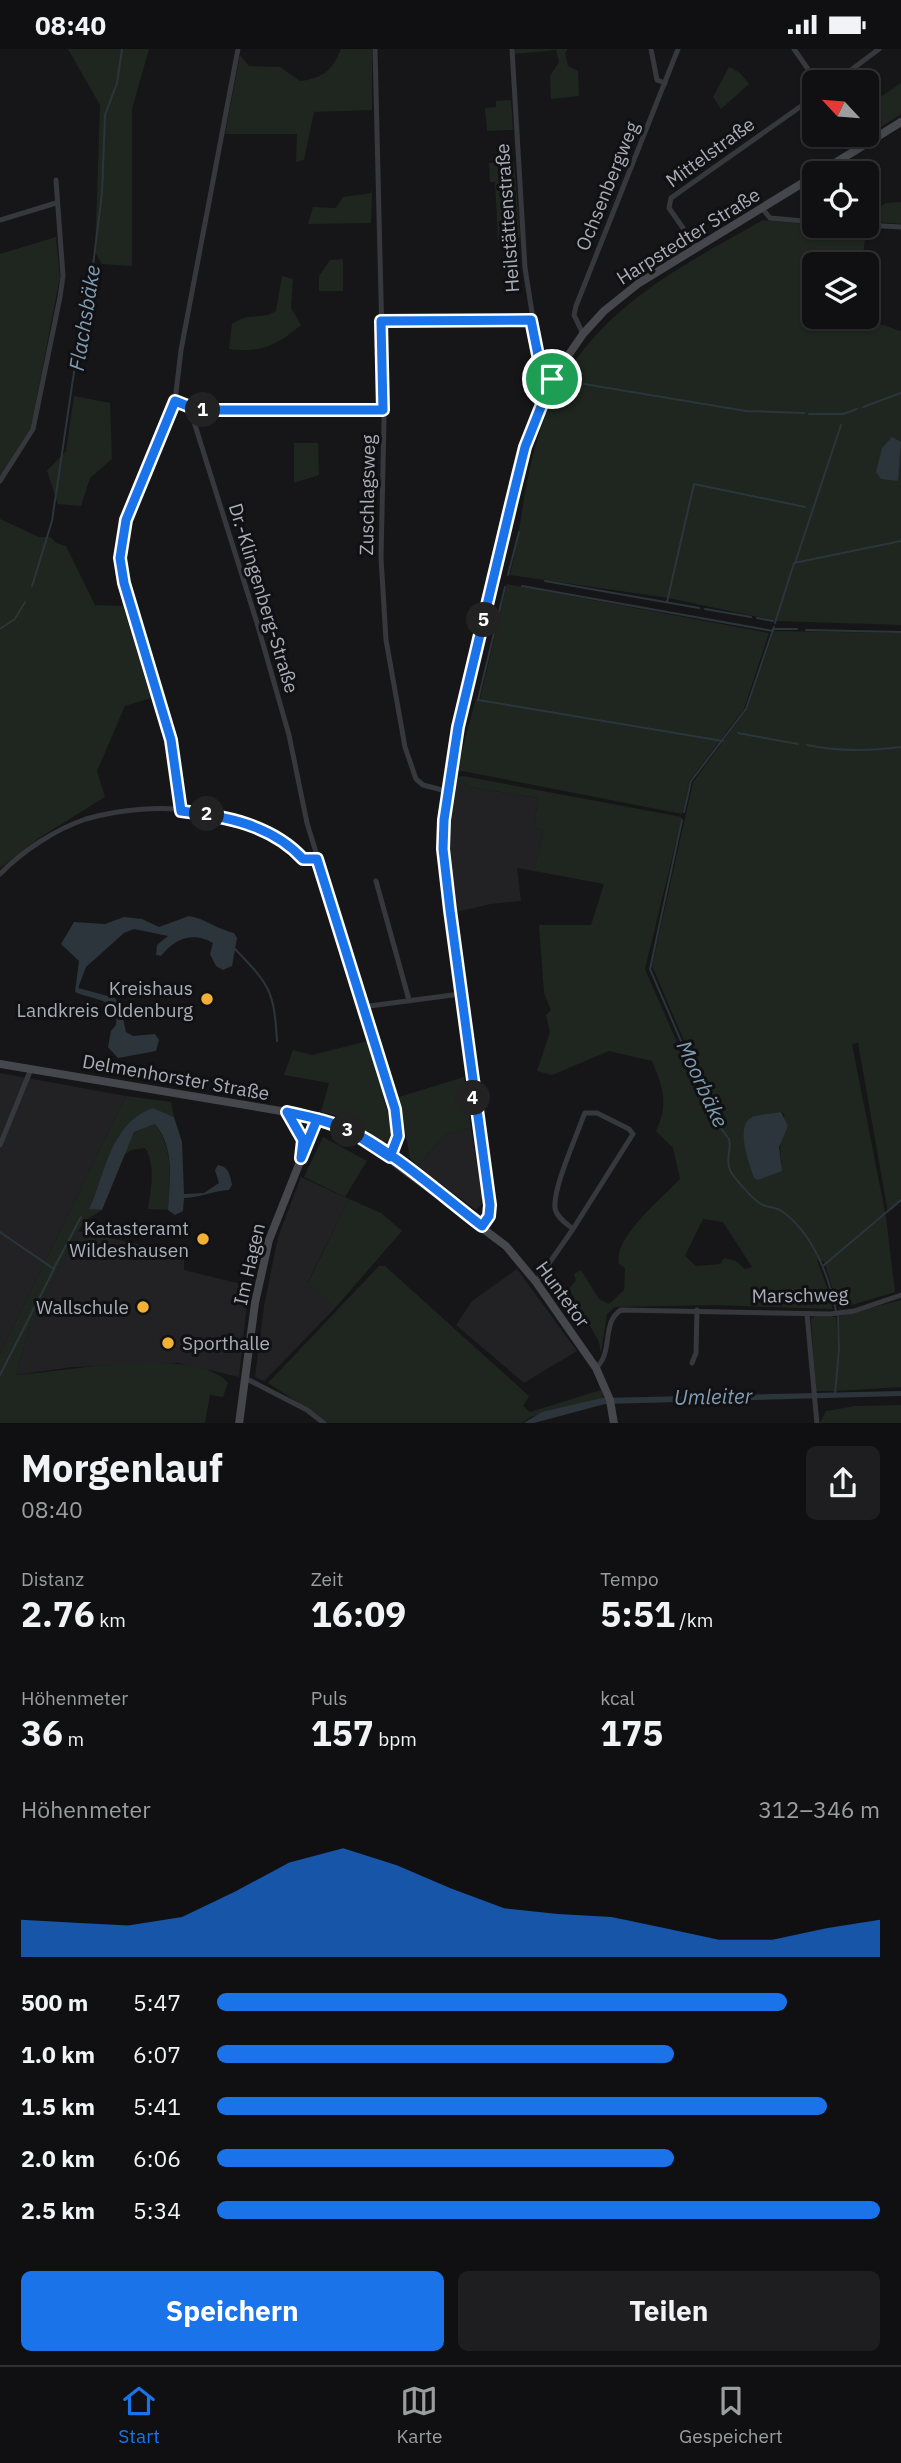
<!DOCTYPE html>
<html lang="de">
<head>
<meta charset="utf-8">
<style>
	:root { --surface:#101012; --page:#1e1e20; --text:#f1f3f6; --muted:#9c9d9f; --line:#303032; --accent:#1a73e8 }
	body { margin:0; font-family:"IBM Plex Sans",sans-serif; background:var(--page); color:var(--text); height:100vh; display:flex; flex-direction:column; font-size:26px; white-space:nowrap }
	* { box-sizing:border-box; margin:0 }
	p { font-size:23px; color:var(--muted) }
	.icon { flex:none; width:38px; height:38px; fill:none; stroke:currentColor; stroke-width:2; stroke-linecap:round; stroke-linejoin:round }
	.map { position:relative; height:1374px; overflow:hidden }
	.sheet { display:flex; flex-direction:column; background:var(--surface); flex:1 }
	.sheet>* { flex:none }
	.needle { width:46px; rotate:296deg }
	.buttons { position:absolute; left:802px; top:21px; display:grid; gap:14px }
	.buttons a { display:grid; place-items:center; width:77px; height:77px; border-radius:10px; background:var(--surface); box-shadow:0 2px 5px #0004,0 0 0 2px var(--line); font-size:35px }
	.pin { position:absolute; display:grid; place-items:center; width:60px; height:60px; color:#fff; margin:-30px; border:4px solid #fff; border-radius:50%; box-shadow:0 2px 7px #0007 }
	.km { position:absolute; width:35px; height:35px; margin:-18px; border-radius:50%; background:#222; color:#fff; font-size:19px; line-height:35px; text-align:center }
	.round { display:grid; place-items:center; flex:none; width:74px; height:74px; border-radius:10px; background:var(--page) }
	.summary { display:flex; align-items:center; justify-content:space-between; height:119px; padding:0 21px }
	h1 { font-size:38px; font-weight:800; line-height:52px }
	.figures { display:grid; grid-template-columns:repeat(3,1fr); gap:10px; height:119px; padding:7px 21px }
	.figures div { display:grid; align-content:center }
	.figures b { font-size:35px; font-weight:800 }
	.figures small { font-size:19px; font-weight:400 }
	.figures p { font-size:19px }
	.chart { height:196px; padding:14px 21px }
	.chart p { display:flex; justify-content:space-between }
	.chart svg { width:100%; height:126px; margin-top:7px; fill:var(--accent); opacity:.7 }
	.action { display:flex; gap:14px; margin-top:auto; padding:14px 21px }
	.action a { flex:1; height:80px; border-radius:10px; background:var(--accent); color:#fff; font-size:28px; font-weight:800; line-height:80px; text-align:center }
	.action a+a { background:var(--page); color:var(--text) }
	ul { padding:0 21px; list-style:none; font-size:23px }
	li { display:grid; grid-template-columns:112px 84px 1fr; align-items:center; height:52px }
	li i { height:18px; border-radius:9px; background:var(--accent) }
	.status { display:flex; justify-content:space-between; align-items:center; height:49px; padding:0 35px; background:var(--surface); direction:ltr }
	.status svg { height:19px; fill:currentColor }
	.tab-bar { display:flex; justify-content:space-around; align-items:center; height:98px; border-top:2px solid var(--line); background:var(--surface); font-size:19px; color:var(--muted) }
	.tab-bar a { display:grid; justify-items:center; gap:4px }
	.tab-bar .current { color:var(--accent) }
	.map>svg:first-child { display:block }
	.built { fill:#222225 }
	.green { fill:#1e261f; fill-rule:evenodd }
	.water { fill:#2c353c }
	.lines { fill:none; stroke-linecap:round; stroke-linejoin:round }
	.stream { stroke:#2c353c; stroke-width:2 }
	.street { stroke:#37383d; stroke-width:5 }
	.secondary { stroke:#45474d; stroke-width:8 }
	.route-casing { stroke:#fff; stroke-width:14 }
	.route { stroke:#1a73e8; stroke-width:9 }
	.poi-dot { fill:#f2b134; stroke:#111113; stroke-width:2.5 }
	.labels { text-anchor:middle; stroke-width:6; stroke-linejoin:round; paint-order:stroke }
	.street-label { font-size:19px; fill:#a8adb8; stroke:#111113 }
	.poi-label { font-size:19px; fill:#a8adb8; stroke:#111113; text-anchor:end }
	.water-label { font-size:21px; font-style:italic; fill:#7f9bb3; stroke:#111113 }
</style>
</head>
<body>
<div class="status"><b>08:40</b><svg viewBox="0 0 49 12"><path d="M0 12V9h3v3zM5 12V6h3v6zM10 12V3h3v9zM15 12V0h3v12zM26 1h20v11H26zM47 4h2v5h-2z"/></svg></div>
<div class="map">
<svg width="901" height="1375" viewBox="0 0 901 1375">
	<rect width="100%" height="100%" fill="#161618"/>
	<g class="built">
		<polygon points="454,729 470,738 538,749 534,778 543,781 534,822 517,819 521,852 491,855 456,863 448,797"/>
		<polygon points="0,1024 126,1047 0,1305"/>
		<polygon points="471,1079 482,1147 481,1156 476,1161 417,1117 446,1085"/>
		<polygon points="301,1128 349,1150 308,1233 335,1259 264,1332 255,1328 264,1257 278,1188"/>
		<polygon points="78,1182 184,1205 184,1221 249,1237 239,1328 178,1314 72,1318 16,1326 29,1279"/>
		<polygon points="517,1220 577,1302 524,1334 456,1276 472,1252"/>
	</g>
	<g class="green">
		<polygon points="68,0 149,0 132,60 132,217 102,215 95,203 100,56"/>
		<path d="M341 0H372V61L314 63 304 111 296 113 297 85H225L240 6 249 17 280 18 300 32C323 29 332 22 341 0Z"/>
		<polygon points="514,0 568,0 565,4 568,17 578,22 579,47 551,50 550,27 559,13 556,1 515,5"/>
		<polygon points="729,18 740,24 749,35 721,60 713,48"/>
		<polygon points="901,34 901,65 866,88 866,58"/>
		<polygon points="511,51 513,81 487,82 485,59 496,58 496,52"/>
		<polygon points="514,112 520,187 517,191 498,191 495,133 490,133 489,114"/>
		<polygon points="372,144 371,174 308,175 313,158 336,159 343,148"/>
		<polygon points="901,153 901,175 866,172 866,166 886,154"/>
		<path d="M763 171 866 181 862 215H814V268H859L901 282V576L777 572 668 549 510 526C521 483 522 445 535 399 570 274 658 230 763 171Z"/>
		<polygon points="56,188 60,228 31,378 0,428 0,205"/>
		<polygon points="343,210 343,242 319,242 319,227 330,211"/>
		<path d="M282 227 293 230 291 259 301 276C276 297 261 304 229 300L232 275C251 262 259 272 276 262Z"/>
		<polygon points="74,347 110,354 112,410 90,429 81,457 58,455 47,422 66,402"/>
		<polygon points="294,394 318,394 319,426 294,434"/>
		<polygon points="0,470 39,488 50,488 56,494 66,497 95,556 123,557 151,649 125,657 97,722 105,748 39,789 0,819"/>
		<polygon points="507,535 769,584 744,660 690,731 682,765 457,721 476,649 480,650"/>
		<path d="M774 582 901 584V1153L888 1164 858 994 852 995 886 1168 895 1243 839 1260 824 1213 817 1211 831 1249 832 1260 714 1256 615 1258 607 1265 601 1304 599 1293 569 1240 576 1231 574 1225 581 1221 599 1250 609 1255 624 1241 625 1219 619 1215C612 1190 663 1148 680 1130L673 1099 656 1082C669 1055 663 1038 652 1012L609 1002 552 1026 537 1022 550 983 546 966 551 961 544 944 539 876H591L604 835 534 822 543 781 534 778 538 749 470 738 454 729 463 727 682 768 645 920 711 1071 717 1069 652 917 693 733 747 660ZM781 1063 784 1065C786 1087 776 1093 782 1115L749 1069ZM703 1170 723 1173 752 1218 745 1220 736 1212 724 1209 720 1215 696 1217 685 1207Z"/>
		<polygon points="368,992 392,1079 388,1092 383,1093 342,1068 321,1063 329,1034 284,1026 293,1001 312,1006"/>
		<polygon points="464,1028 471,1079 446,1085 417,1117 410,1109 399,1048"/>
		<path d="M126 1047 171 1053 174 1068 153 1059 118 1087 89 1159 102 1161 86 1171 78 1182 29 1279 16 1326C61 1323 198 1296 228 1334L223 1348 210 1346 205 1374H0V1305Z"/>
		<path d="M155 1075C174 1100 170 1131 168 1161L148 1160C151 1140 156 1116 145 1099L131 1101 123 1107 134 1083Z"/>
		<polygon points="323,1088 367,1112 345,1148 304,1128"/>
		<polygon points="349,1150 381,1164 402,1182 335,1259 308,1234"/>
		<polygon points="379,1217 385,1217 529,1347 523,1357 530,1363 601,1341 603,1349 531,1368 522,1374 330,1375 268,1334"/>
		<polygon points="901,1251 901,1338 836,1342 840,1301 839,1267"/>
		<polygon points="815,1267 836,1268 839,1301 835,1342 816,1342 811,1270"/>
		<polygon points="901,1356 901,1374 820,1374 826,1362 855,1357"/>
	</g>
	<g class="water">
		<polygon points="892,388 901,393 898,432 881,430 876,423 882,399"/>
		<path d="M189 867C206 870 217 880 234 884L237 889 232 917 223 921 216 917 210 905 213 894C193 882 174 890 161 907L156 906 157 896 168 887 134 880 124 884 86 918 78 939 115 949 120 956 126 983 133 987 155 985 159 991 156 1002 118 1009 108 998 111 982 116 976C120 949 92 951 75 943L79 912 61 895 74 873 105 875 124 868 142 870 159 878Z"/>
		<path d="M153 1059 174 1068 182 1093 184 1145 204 1144 219 1134 215 1121 218 1116C229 1118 230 1126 232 1136L229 1141C212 1142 203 1148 184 1149L183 1162 175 1166 168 1161C170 1131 175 1099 155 1075L134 1083 102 1161 89 1160C106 1124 110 1074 153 1059Z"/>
		<path d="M781 1063 788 1077 779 1098 782 1122 758 1131 754 1129C750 1116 734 1077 752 1068 760 1065 772 1065 781 1063Z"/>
		<polygon points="901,1342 901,1347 605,1355 534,1374 522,1375 542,1363 602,1349"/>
	</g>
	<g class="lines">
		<g class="stream">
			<polyline points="584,335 746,362 804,364"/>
			<polyline points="863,358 901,344"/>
			<polyline points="809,365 843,365 857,360"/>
			<polyline points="795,514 841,376"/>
			<polyline points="508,526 519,483"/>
			<polyline points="545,532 699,559"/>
			<polyline points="32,537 52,472 82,269 89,249 102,144 105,66 117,34 122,0"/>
			<polyline points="522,537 773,582"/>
			<polyline points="505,538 478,651 723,692"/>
			<polyline points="667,553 694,435 805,458"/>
			<polyline points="705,560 751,568"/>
			<polyline points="757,569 773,572"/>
			<polyline points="775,574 794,514 901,492"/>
			<polyline points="0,580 15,570 25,553"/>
			<polyline points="773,580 797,580"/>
			<polyline points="806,581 901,583"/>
			<polyline points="738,684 798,695"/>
			<path d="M807 696C839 703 869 702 901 698"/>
			<polyline points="684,763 691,732 746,660 774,578"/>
			<path d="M682 771 650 920 715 1071 729 1090C732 1101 725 1110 730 1121 733 1128 756 1154 763 1156 769 1159 777 1158 783 1163 813 1185 829 1227 836 1262"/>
			<path d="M235 900C270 936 274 942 277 992"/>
			<polyline points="0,1183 54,1220 0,1326"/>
			<polyline points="824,1216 901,1151"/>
			<polyline points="54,1219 81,1168"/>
			<polyline points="835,1345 839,1301 838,1267"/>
		</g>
		<g class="street">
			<polyline points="375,0 384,372 381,509 386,591 405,698 416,730 423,736 446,742"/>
			<polyline points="512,0 525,219 541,321 552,330"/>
			<polyline points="651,0 657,31 665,34"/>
			<polyline points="794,0 817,33"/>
			<polyline points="835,33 879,0"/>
			<polyline points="762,159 770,169 814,173"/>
			<polyline points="0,171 56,154"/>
			<polyline points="866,176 901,178"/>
			<polyline points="697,199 669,159 671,149 814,48"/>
			<polyline points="381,272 531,271"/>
			<polyline points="583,285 574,266 576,257 678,0"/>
			<polyline points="175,352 198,361 383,361"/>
			<polyline points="190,360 257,574 289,686 307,774 395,1060 398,1087 390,1108"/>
			<polyline points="0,432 33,380 60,248 63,227 56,131"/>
			<polyline points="181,762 171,691 124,534 120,509 126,471 175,352 181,301 238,0"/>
			<path d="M0 825C22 802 56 780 86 770 154 750 252 756 304 810H317"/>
			<polyline points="376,832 409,951"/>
			<polyline points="362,958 460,945"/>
			<polyline points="0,1096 31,1020"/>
			<path d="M536 1233 573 1180C567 1175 556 1168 555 1159 553 1139 575 1091 582 1071L585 1064H597L629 1080 633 1085 573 1180"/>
			<polyline points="807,1265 817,1375"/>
			<polyline points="692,1314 696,1304 697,1261"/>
			<path d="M596 1319C614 1303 601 1273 621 1261L830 1265 854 1262 901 1246"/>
			<polyline points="245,1329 307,1361 325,1375"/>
		</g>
		<g class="secondary">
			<polyline points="819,124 901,73"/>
			<polyline points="0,1015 287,1063 334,1075 359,1087 506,1197 536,1233 596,1319 610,1351 614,1375"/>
			<polyline points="287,1063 297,1077 302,1098"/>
			<polyline points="482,1177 489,1167 490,1156 463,969 443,785 446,742 458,678 525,398 552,330 583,285 604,262 639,234 814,127"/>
			<polyline points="239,1375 255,1254 269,1191 317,1070"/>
		</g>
	</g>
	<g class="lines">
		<g class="route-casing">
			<path id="route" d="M552 330 541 321 531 271 381 272 383 361H198L175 352 126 471 120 509 124 534 171 691 181 762C225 767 272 776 303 810H317L395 1060 398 1087 390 1108 347 1080 317 1070 301 1109 303 1091 287 1063C307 1068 327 1071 345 1079 392 1101 440 1145 482 1177L489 1167 490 1156 450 861 443 800 444 771 458 678 511 455 525 398 552 330"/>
		</g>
		<use href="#route" class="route"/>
	</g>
	<g class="poi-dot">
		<circle cx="207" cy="950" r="7"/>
		<circle cx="203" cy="1190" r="7"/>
		<circle cx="143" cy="1258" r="7"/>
		<circle cx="168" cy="1294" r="7"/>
	</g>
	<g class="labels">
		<g class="street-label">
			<text transform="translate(710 103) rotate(-36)" y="7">Mittelstraße</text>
			<text transform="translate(607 137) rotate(-68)" y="7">Ochsenbergweg</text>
			<text transform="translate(507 169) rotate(-94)" y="7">Heilstättenstraße</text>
			<text transform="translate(688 187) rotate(-32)" y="7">Harpstedter Straße</text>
			<text transform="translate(367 446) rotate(-89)" y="7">Zuschlagsweg</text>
			<text transform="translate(264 549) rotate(73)" y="7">Dr.-Klingenberg-Straße</text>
			<text transform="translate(176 1028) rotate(10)" y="7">Delmenhorster Straße</text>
			<text transform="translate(249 1215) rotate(-77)" y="7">Im Hagen</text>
			<text transform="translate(563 1245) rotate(54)" y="7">Huntetor</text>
			<text transform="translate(800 1246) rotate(-1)" y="7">Marschweg</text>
		</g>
		<g class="poi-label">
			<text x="193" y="946">Kreishaus<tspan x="193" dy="22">Landkreis Oldenburg</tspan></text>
			<text x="189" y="1186">Katasteramt<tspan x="189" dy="22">Wildeshausen</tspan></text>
			<text x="129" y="1265">Wallschule</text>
			<text x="182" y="1301" text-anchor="start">Sporthalle</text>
		</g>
		<g class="water-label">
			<text transform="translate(85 269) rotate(-81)" y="7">Flachsbäke</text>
			<text transform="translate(702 1035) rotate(65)" y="7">Moorbäke</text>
			<text transform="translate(713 1348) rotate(-1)" y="7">Umleiter</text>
		</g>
	</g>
</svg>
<div class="buttons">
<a><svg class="needle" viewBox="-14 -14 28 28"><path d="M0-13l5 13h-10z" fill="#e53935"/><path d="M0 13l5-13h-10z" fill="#9c9d9f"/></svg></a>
<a><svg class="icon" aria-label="locate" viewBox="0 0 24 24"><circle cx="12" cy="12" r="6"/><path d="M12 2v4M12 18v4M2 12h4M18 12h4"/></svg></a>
<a><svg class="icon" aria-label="layers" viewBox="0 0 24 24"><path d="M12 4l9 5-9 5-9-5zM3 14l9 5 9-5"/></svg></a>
</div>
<div class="pin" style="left:552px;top:330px;background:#1e9e55"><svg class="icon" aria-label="arrive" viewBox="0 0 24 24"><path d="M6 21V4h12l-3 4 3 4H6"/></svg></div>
<b class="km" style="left:203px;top:361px">1</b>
<b class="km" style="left:207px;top:765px">2</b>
<b class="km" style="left:348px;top:1081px">3</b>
<b class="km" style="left:473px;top:1049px">4</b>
<b class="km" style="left:484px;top:571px">5</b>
</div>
<section class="sheet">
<div class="summary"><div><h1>Morgenlauf</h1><p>08:40</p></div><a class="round"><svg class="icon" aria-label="share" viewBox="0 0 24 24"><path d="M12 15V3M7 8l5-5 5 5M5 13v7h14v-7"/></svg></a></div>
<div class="figures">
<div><p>Distanz</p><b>2.76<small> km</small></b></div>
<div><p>Zeit</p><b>16:09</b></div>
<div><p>Tempo</p><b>5:51<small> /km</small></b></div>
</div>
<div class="figures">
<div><p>Höhenmeter</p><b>36<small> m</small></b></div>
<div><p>Puls</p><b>157<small> bpm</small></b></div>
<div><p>kcal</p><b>175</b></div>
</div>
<div class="chart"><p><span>Höhenmeter</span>312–346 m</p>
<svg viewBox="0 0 160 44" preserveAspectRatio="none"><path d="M0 44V31L10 32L20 33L30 30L40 21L50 11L60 6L70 12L80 20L90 27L100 29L110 30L120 34L130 38L140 38L150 34L160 31V44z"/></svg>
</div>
<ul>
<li><b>500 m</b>5:47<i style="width:86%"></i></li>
<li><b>1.0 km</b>6:07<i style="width:69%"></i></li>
<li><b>1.5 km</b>5:41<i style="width:92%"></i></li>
<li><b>2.0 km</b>6:06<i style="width:69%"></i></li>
<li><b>2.5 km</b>5:34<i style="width:100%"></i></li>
</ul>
<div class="action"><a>Speichern</a><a>Teilen</a></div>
</section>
<nav class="tab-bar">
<a class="current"><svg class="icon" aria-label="home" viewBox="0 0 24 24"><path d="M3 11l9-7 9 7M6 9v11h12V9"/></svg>Start</a>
<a><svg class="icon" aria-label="map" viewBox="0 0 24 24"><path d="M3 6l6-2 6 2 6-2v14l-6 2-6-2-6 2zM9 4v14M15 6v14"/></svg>Karte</a>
<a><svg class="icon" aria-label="saved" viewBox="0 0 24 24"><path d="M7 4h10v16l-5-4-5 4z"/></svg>Gespeichert</a>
</nav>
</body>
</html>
